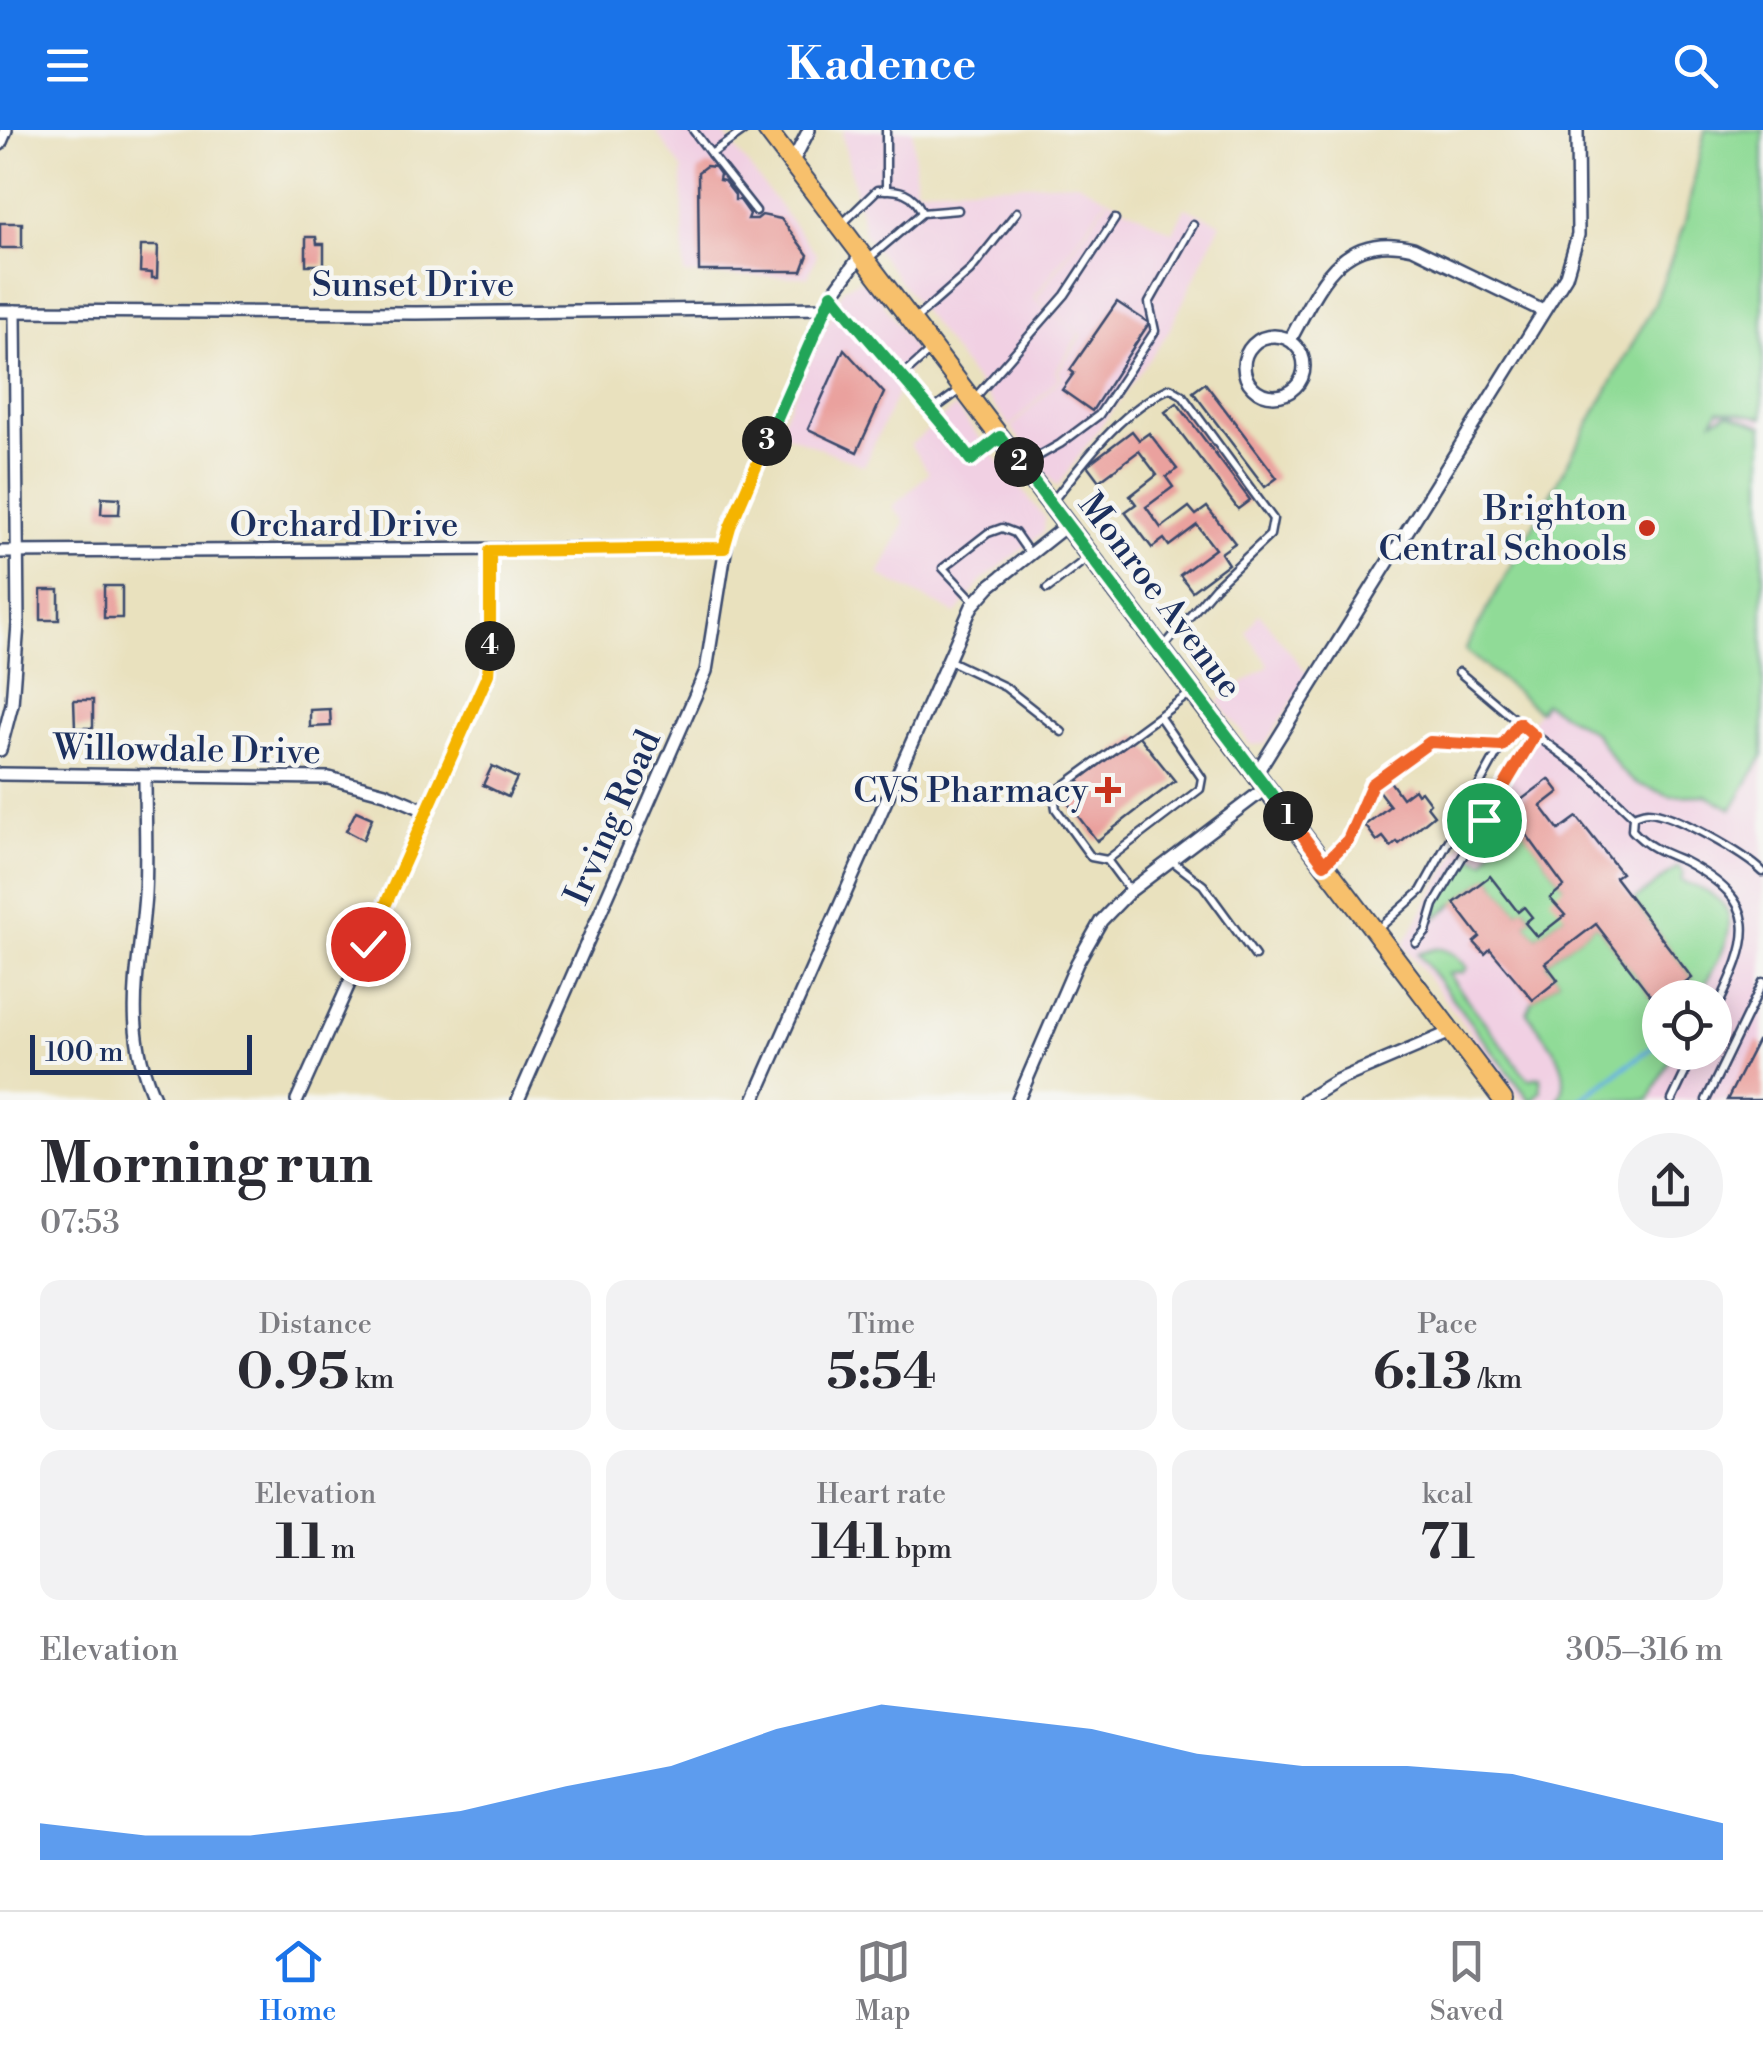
<!DOCTYPE html>
<html lang="en">
<head>
<meta charset="utf-8">
<style>
	:root { --surface:#fff; --page:#f2f2f3; --text:#2b2b33; --muted:#7c7c81; --line:#e1e1e2; --accent:#1a73e8 }
	body { margin:0; font-family:"Libre Bodoni",serif; background:var(--page); color:var(--text); height:100vh; display:flex; flex-direction:column; font-size:38px; white-space:nowrap }
	* { box-sizing:border-box; margin:0 }
	p { font-size:32px; color:var(--muted) }
	.icon { flex:none; width:55px; height:55px; fill:none; stroke:currentColor; stroke-width:2; stroke-linecap:round; stroke-linejoin:round }
	.map { position:relative; height:970px; overflow:hidden }
	.side { display:flex; flex-direction:column; background:var(--surface); flex:1 }
	.side>* { flex:none }
	.tools { position:absolute; left:1642px; top:850px; display:grid; gap:20px }
	.tools a { display:grid; place-items:center; width:90px; height:90px; border-radius:50%; background:var(--surface); box-shadow:0 5px 25px #0003; font-size:50px }
	.scale { position:absolute; left:30px; bottom:25px; width:222px; box-sizing:border-box; padding-left:10px; border:5px solid #1b2f5e; border-top:0; font-size:28px; line-height:35px; white-space:nowrap; color:#1b2f5e; -webkit-text-stroke:8px #f6f6f2; paint-order:stroke }
	.pin { position:absolute; display:grid; place-items:center; width:85px; height:85px; color:#fff; margin:-42px; border:5px solid #fff; border-radius:50%; box-shadow:0 2px 10px #0007 }
	.km { position:absolute; width:50px; height:50px; margin:-25px; border-radius:50%; background:#222; color:#fff; font-size:28px; line-height:50px; text-align:center }
	.round { display:grid; place-items:center; flex:none; width:105px; height:105px; border-radius:52px; background:var(--page) }
	.overview { display:flex; align-items:center; justify-content:space-between; height:170px; padding:0 40px }
	h1 { font-size:55px; font-weight:800; line-height:75px }
	.metrics { display:grid; grid-template-columns:repeat(3,1fr); gap:15px; height:170px; padding:10px 40px }
	.metrics div { display:grid; align-content:center; border-radius:20px; background:var(--page); text-align:center }
	.metrics b { font-size:50px; font-weight:800 }
	.metrics small { font-size:28px; font-weight:400 }
	.metrics p { font-size:28px }
	.chart { height:280px; padding:20px 40px }
	.chart p { display:flex; justify-content:space-between }
	.chart svg { width:100%; height:180px; margin-top:10px; fill:var(--accent); opacity:.7 }
	header { display:flex; justify-content:space-between; align-items:center; height:130px; padding:0 40px; background:var(--accent); color:#fff; font-size:45px; font-weight:800 }
	.menu { display:flex; justify-content:space-around; align-items:center; height:140px; border-top:2px solid var(--line); background:var(--surface); font-size:28px; color:var(--muted) }
	.menu a { display:grid; justify-items:center; gap:5px }
	.menu .active { color:var(--accent) }
	.map>svg:first-child { display:block }
	.built { fill:#f1d0e3; fill-rule:evenodd }
	.green { fill:#90db97; stroke:#56857a; stroke-width:2.5 }
	.lines { fill:none; stroke-linecap:round; stroke-linejoin:round }
	.stream { stroke:#69b3e1; stroke-width:5 }
	.building { fill:#eaa19e }
	.service-casing { stroke:#3a4a6c; stroke-width:11 }
	.minor-casing { stroke:#3a4a6c; stroke-width:16 }
	.primary-casing { stroke:#3a4a6c; stroke-width:22 }
	.service { stroke:#fff; stroke-width:6 }
	.minor { stroke:#fff; stroke-width:11 }
	.primary { stroke:#f7c06c; stroke-width:18 }
	.split-1-casing { stroke:#fff; stroke-width:20 }
	.split-2-casing { stroke:#fff; stroke-width:20 }
	.split-3-casing { stroke:#fff; stroke-width:20 }
	.split-4-casing { stroke:#fff; stroke-width:20 }
	.split-5-casing { stroke:#fff; stroke-width:20 }
	.split-1 { stroke:#f0652b; stroke-width:12 }
	.split-2 { stroke:#22a559; stroke-width:12 }
	.split-3 { stroke:#22a559; stroke-width:12 }
	.split-4 { stroke:#f5b400; stroke-width:12 }
	.split-5 { stroke:#f5b400; stroke-width:12 }
	.poi-dot { fill:#c8321e; stroke:#f6f6f2; stroke-width:4 }
	.labels { text-anchor:middle; stroke-width:9; stroke-linejoin:round; paint-order:stroke }
	.street-label { font-size:35px; fill:#1b2f5e; stroke:#f6f6f2 }
	.poi-label { font-size:35px; fill:#1b2f5e; stroke:#f6f6f2; text-anchor:end }
</style>
</head>
<body>
<header><svg class="icon" aria-label="menu" viewBox="0 0 24 24"><path d="M4 6h16M4 12h16M4 18h16"/></svg>Kadence<svg class="icon" aria-label="search" viewBox="0 0 24 24"><circle cx="10" cy="10" r="6"/><path d="M15 15l6 6"/></svg></header>
<div class="map">
<svg width="1763" height="970" viewBox="0 0 1763 970">
	<rect width="100%" height="100%" fill="#f6f6f2"/>
	<filter id="ink" filterUnits="userSpaceOnUse"><feTurbulence type="fractalNoise" baseFrequency=".01" numOctaves="2"/><feDisplacementMap in="SourceGraphic" scale="20" xChannelSelector="R" yChannelSelector="G"/><feConvolveMatrix kernelMatrix="1 2 1 2 8 2 1 2 1" color-interpolation-filters="sRGB"/></filter>
	<filter id="wash" filterUnits="userSpaceOnUse"><feTurbulence type="fractalNoise" baseFrequency=".0048" numOctaves="4" result="noise"/><feDisplacementMap in="SourceGraphic" scale="40" xChannelSelector="R" yChannelSelector="G"/><feGaussianBlur stdDeviation="2.25" result="paint"/><feColorMatrix in="noise" values="0 0 0 0 0 0 0 0 0 0 0 0 0 0 0 0 0 1.4 0 .05"/><feComposite in="paint" operator="in"/></filter>
	<g filter="url(#wash)">
		<rect width="100%" height="100%" fill="#e9e1be"/>
		<g class="built">
			<polygon points="655,0 721,0 817,125 808,147 684,145 682,39"/>
			<polygon points="845,0 913,0 916,58 1077,52 1108,68 1034,168 1080,204 1056,241 1060,247 1010,297 865,105 842,4"/>
			<path d="M1705 0H1763V970H1521L1403 815 1538 581 1465 520 1655 173 1685 92ZM1660 868H1715V922H1660Z"/>
			<polygon points="1109,69 1173,102 1185,77 1221,93 1168,203 1057,357 1011,298 1062,247 1058,241 1082,205 1036,168"/>
			<polygon points="859,150 873,157 916,223 864,336 777,301 843,159"/>
			<polygon points="955,277 1045,388 1044,402 982,451 956,484 879,445 905,392 892,377 929,343 910,315"/>
			<polygon points="1259,483 1309,546 1265,614 1251,615 1218,571 1269,535 1246,503"/>
		</g>
		<g class="green">
			<polygon points="1705,0 1763,0 1763,287 1719,280 1713,290 1728,283 1763,296 1763,626 1732,679 1706,665 1671,666 1635,653 1621,641 1595,603 1544,573 1539,581 1465,520 1655,173 1685,92"/>
			<polygon points="1512,683 1564,756 1565,785 1537,807 1525,793 1532,787 1525,778 1518,782 1490,746 1436,788 1437,778 1468,724 1485,731"/>
			<path d="M1678 737 1683 743 1681 751C1692 756 1707 760 1716 768 1749 792 1711 841 1698 867H1666L1692 848 1633 771Z"/>
			<path d="M1596 794 1657 874 1660 872V922L1672 923 1649 970H1558C1578 940 1544 906 1527 883L1533 870 1558 850 1545 833Z"/>
			<path d="M1437 818C1450 820 1458 827 1467 837L1464 842 1448 844 1528 949 1540 947 1541 961 1533 970H1530L1418 824Z"/>
		</g>
		<g class="lines">
			<polyline class="stream" points="1580,970 1660,911"/>
		</g>
		<g id="blocks">
			<g class="building">
				<polygon points="706,36 715,37 720,44 719,50 724,51 735,65 735,70 740,70 750,84 748,89 757,89 762,85 781,89 808,125 802,141 699,141 698,42"/>
				<rect x="0" y="93" width="22" height="25"/>
				<polygon points="306,107 316,107 317,114 324,114 324,135 306,135"/>
				<polygon points="141,116 158,116 157,148 152,148 152,143 140,142"/>
				<polygon points="1117,172 1149,193 1092,281 1062,260 1074,243 1070,240"/>
				<polygon points="844,219 884,263 857,322 808,299"/>
				<polygon points="1205,253 1277,348 1265,357 1193,262"/>
				<polygon points="1177,273 1250,370 1238,379 1165,282"/>
				<polygon points="1132,301 1139,310 1149,303 1177,339 1166,347 1173,357 1146,377 1161,398 1189,377 1196,385 1207,377 1235,413 1221,423 1228,434 1192,461 1180,445 1215,419 1197,395 1169,416 1164,409 1152,418 1125,382 1136,374 1130,366 1157,345 1139,321 1099,351 1087,335"/>
				<polygon points="102,367 120,368 119,384 101,384"/>
				<rect x="104" y="456" width="18" height="32"/>
				<rect x="41" y="460" width="18" height="30"/>
				<polygon points="74,570 93,570 93,598 75,598"/>
				<polygon points="330,579 331,596 310,597 310,580"/>
				<polygon points="1138,605 1175,651 1097,711 1061,664"/>
				<polygon points="492,636 517,648 508,667 483,655"/>
				<polygon points="1549,649 1559,662 1541,676 1559,700 1577,687 1621,743 1615,747 1692,848 1666,868 1660,868 1657,874 1596,794 1545,833 1558,850 1533,870 1490,819 1485,824 1474,812 1480,807 1454,773 1490,746 1518,782 1524,777 1532,787 1525,793 1537,807 1565,785 1550,768 1564,756 1518,693 1527,687 1517,673"/>
				<polygon points="1389,650 1402,668 1414,659 1417,664 1421,661 1430,673 1427,676 1434,685 1399,714 1397,712 1391,717 1383,707 1377,711 1365,695 1390,676 1377,659"/>
				<polygon points="356,681 372,688 363,710 346,701"/>
				<polygon points="1757,911 1763,914 1763,970 1727,970"/>
			</g>
		</g>
	</g>
	<g filter="url(#ink)">
		<use href="#blocks" fill-opacity="0" stroke="#3a4a6c" stroke-width="2.5"/>
		<g class="lines">
			<g class="service-casing">
				<g id="service">
					<polyline points="693,0 711,24 745,0"/>
					<polyline points="711,24 756,81"/>
					<polyline points="886,60 886,0"/>
					<path d="M843 93 877 60C898 59 914 61 922 83"/>
					<polyline points="867,130 922,83 958,80"/>
					<path d="M832 166C878 221 927 273 971 330L997 310"/>
					<polyline points="913,191 970,141 1017,82"/>
					<polyline points="902,246 931,220"/>
					<polyline points="973,270 1065,165 1115,89"/>
					<polyline points="933,280 960,260"/>
					<polyline points="1023,335 1060,314 1099,285 1155,201 1149,173 1193,95"/>
					<path d="M1052 372C1086 329 1120 281 1170 258L1182 265 1273 389 1270 405 1215 457 1162 519"/>
					<polyline points="1047,459 1090,426"/>
					<polyline points="975,472 943,438 988,403 1002,398 1015,403 1029,423"/>
					<polyline points="948,530 1005,557 1062,602"/>
					<polyline points="1459,542 1519,593"/>
					<polyline points="1159,586 1202,648 1200,659 1107,730 1091,727 1056,679 1054,666 1058,660 1192,562"/>
					<path d="M1633 686C1639 684 1642 682 1648 682 1672 682 1746 725 1763 742"/>
					<polyline points="1107,730 1130,761"/>
					<polyline points="1172,731 1203,755 1255,826"/>
					<path d="M1325 733 1349 710 1373 655 1430 613 1501 616 1519 593 1589 644 1633 686 1632 700C1647 717 1664 723 1684 731 1763 773 1753 805 1715 882"/>
					<polyline points="1378,799 1421,761 1501,616"/>
					<polyline points="1416,813 1426,802 1434,775 1534,606"/>
					<polyline points="1672,970 1695,922"/>
					<polyline points="1706,970 1763,852"/>
				</g>
			</g>
			<g class="minor-casing">
				<g id="minor">
					<polyline points="0,14 6,0"/>
					<polyline points="792,33 809,0"/>
					<polyline points="0,181 416,183 825,178"/>
					<circle cx="1274" cy="236" r="30"/>
					<path d="M1290 210C1319 157 1340 100 1413 118L1543 181"/>
					<polyline points="0,422 724,418"/>
					<polyline points="0,620 12,574 18,494 15,181"/>
					<polyline points="0,644 329,648 385,663 427,681"/>
					<polyline points="1256,644 1566,146 1578,105 1577,0"/>
					<path d="M145 647C145 686 147 725 145 764 140 839 121 896 155 970"/>
					<polyline points="297,970 488,544 491,528 489,421"/>
					<polyline points="518,970 706,541 729,397 832,165 861,125"/>
					<polyline points="754,970 972,476 990,456 1067,395"/>
					<polyline points="1018,970 1077,833 1101,791 1130,761 1266,658"/>
					<polyline points="1305,970 1338,950 1451,902"/>
				</g>
			</g>
			<g class="primary-casing">
				<polyline id="primary" points="767,0 1503,970"/>
			</g>
			<use href="#service" class="service"/>
			<use href="#minor" class="minor"/>
			<use href="#primary" class="primary"/>
		</g>
	</g>
	<g class="lines" filter="url(#ink)">
		<g class="split-1-casing">
			<polyline id="split-1" points="1288,686 1324,734 1348,710 1372,654 1430,612 1502,616 1519,593 1534,606 1484,690"/>
		</g>
		<g class="split-2-casing">
			<polyline id="split-2" points="1019,332 1288,686"/>
		</g>
		<g class="split-3-casing">
			<path id="split-3" d="M767 311 832 164C877 221 927 272 971 330L1000 307 1019 332"/>
		</g>
		<g class="split-4-casing">
			<polyline id="split-4" points="490,516 490,421 724,418 730,397 767,311"/>
		</g>
		<g class="split-5-casing">
			<polyline id="split-5" points="368,814 488,544 490,516"/>
		</g>
		<use href="#split-1" class="split-1"/>
		<use href="#split-2" class="split-2"/>
		<use href="#split-3" class="split-3"/>
		<use href="#split-4" class="split-4"/>
		<use href="#split-5" class="split-5"/>
	</g>
	<g class="poi-dot">
		<circle cx="1647" cy="398" r="10"/>
		<path d="M1103 645h10v10h10v10h-10v10h-10v-10h-10v-10h10z"/>
	</g>
	<g class="labels">
		<g class="street-label">
			<text x="413" y="166">Sunset Drive</text>
			<text x="344" y="406">Orchard Drive</text>
			<text transform="translate(1161 465) rotate(53)" y="12">Monroe Avenue</text>
			<text transform="translate(187 619) rotate(1)" y="12">Willowdale Drive</text>
			<text transform="translate(612 687) rotate(-66)" y="12">Irving Road</text>
		</g>
		<g class="poi-label">
			<text x="1627" y="390">Brighton<tspan x="1627" dy="40">Central Schools</tspan></text>
			<text x="1088" y="672">CVS Pharmacy</text>
		</g>
	</g>
</svg>
<div class="tools">
<a><svg class="icon" aria-label="locate" viewBox="0 0 24 24"><circle cx="12" cy="12" r="6"/><path d="M12 2v4M12 18v4M2 12h4M18 12h4"/></svg></a>
</div>
<div class="scale">100 m</div>
<div class="pin" style="left:1484px;top:690px;background:#1e9e55"><svg class="icon" aria-label="arrive" viewBox="0 0 24 24"><path d="M6 21V4h12l-3 4 3 4H6"/></svg></div>
<div class="pin" style="left:368px;top:814px;background:#d93025"><svg class="icon" aria-label="check" viewBox="0 0 24 24"><path d="M5 12l5 5 9-10"/></svg></div>
<b class="km" style="left:1288px;top:686px">1</b>
<b class="km" style="left:1019px;top:332px">2</b>
<b class="km" style="left:767px;top:311px">3</b>
<b class="km" style="left:490px;top:516px">4</b>
</div>
<section class="side">
<div class="overview"><div><h1>Morning run</h1><p>07:53</p></div><a class="round"><svg class="icon" aria-label="share" viewBox="0 0 24 24"><path d="M12 15V3M7 8l5-5 5 5M5 13v7h14v-7"/></svg></a></div>
<div class="metrics">
<div><p>Distance</p><b>0.95<small> km</small></b></div>
<div><p>Time</p><b>5:54</b></div>
<div><p>Pace</p><b>6:13<small> /km</small></b></div>
</div>
<div class="metrics">
<div><p>Elevation</p><b>11<small> m</small></b></div>
<div><p>Heart rate</p><b>141<small> bpm</small></b></div>
<div><p>kcal</p><b>71</b></div>
</div>
<div class="chart"><p><span>Elevation</span>305–316 m</p>
<svg viewBox="0 0 160 44" preserveAspectRatio="none"><path d="M0 44V35L10 38L20 38L30 35L40 32L50 26L60 21L70 12L80 6L90 9L100 12L110 18L120 21L130 21L140 23L150 29L160 35V44z"/></svg>
</div>
</section>
<nav class="menu">
<a class="active"><svg class="icon" aria-label="home" viewBox="0 0 24 24"><path d="M3 11l9-7 9 7M6 9v11h12V9"/></svg>Home</a>
<a><svg class="icon" aria-label="map" viewBox="0 0 24 24"><path d="M3 6l6-2 6 2 6-2v14l-6 2-6-2-6 2zM9 4v14M15 6v14"/></svg>Map</a>
<a><svg class="icon" aria-label="saved" viewBox="0 0 24 24"><path d="M7 4h10v16l-5-4-5 4z"/></svg>Saved</a>
</nav>
</body>
</html>
